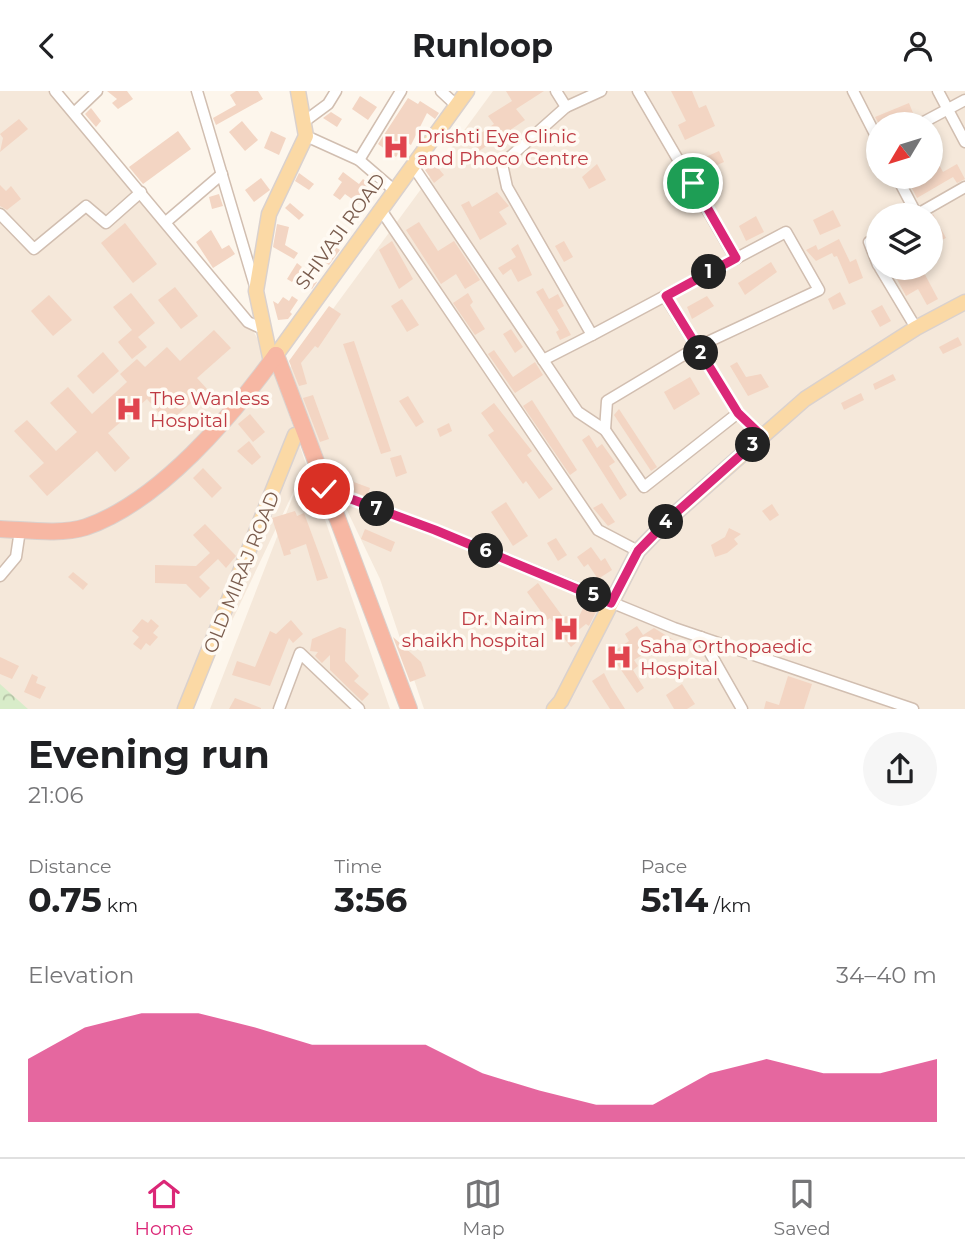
<!DOCTYPE html>
<html lang="en">
<head>
<meta charset="utf-8">
<style>
	:root { --surface:#fff; --page:#f6f6f6; --text:#202124; --muted:#757577; --line:#e0e0e0; --accent:#db2777 }
	body { margin:0; font-family:Montserrat,sans-serif; background:var(--page); color:var(--text); height:100vh; display:flex; flex-direction:column; font-size:26px; white-space:nowrap }
	* { box-sizing:border-box; margin:0 }
	p { font-size:23px; color:var(--muted) }
	.icon { flex:none; width:38px; height:38px; fill:none; stroke:currentColor; stroke-width:2; stroke-linecap:round; stroke-linejoin:round }
	.map { position:relative; height:618px; overflow:hidden }
	.drawer { display:flex; flex-direction:column; background:var(--surface); flex:1 }
	.drawer>* { flex:none }
	.needle { width:46px; rotate:232deg }
	.fabs { position:absolute; left:866px; top:21px; display:grid; gap:14px }
	.fabs a { display:grid; place-items:center; width:77px; height:77px; border-radius:50%; background:var(--surface); box-shadow:0 4px 10px #0003; font-size:35px }
	.pin { position:absolute; display:grid; place-items:center; width:60px; height:60px; color:#fff; margin:-30px; border:4px solid #fff; border-radius:50%; box-shadow:0 2px 7px #0007 }
	.km { position:absolute; width:35px; height:35px; margin:-18px; border-radius:50%; background:#222; color:#fff; font-size:19px; line-height:35px; text-align:center }
	.round { display:grid; place-items:center; flex:none; width:74px; height:74px; border-radius:37px; background:var(--page) }
	.head { display:flex; align-items:center; justify-content:space-between; height:119px; padding:0 28px }
	h1 { font-size:38px; font-weight:700; line-height:52px }
	.metrics { display:grid; grid-template-columns:repeat(3,1fr); gap:10px; height:119px; padding:7px 28px }
	.metrics div { display:grid; align-content:center }
	.metrics b { font-size:35px; font-weight:700 }
	.metrics small { font-size:19px; font-weight:400 }
	.metrics p { font-size:19px }
	.chart { height:196px; padding:14px 28px }
	.chart p { display:flex; justify-content:space-between }
	.chart svg { width:100%; height:126px; margin-top:7px; fill:var(--accent); opacity:.7 }
	header { display:flex; justify-content:space-between; align-items:center; height:91px; padding:0 28px; background:var(--surface); font-size:32px; font-weight:700 }
	.tab-bar { display:flex; justify-content:space-around; align-items:center; height:98px; border-top:2px solid var(--line); background:var(--surface); font-size:19px; color:var(--muted) }
	.tab-bar a { display:grid; justify-items:center; gap:4px }
	.tab-bar .active { color:var(--accent) }
	.map>svg:first-child { display:block }
	.residential { fill:#f5e8da; fill-rule:evenodd }
	.forest { fill:url(#forest-crowns) }
	.building { fill:#f3d5c3 }
	.lines { fill:none; stroke-linecap:round; stroke-linejoin:round }
	.minor-casing { stroke:#d1beb0; stroke-width:13 }
	.major-casing { stroke:#dad1cd; stroke-width:17 }
	.highway-casing { stroke:#dad1cd; stroke-width:18 }
	.minor { stroke:#fff; stroke-width:10 }
	.major { stroke:#fbd9a5; stroke-width:14 }
	.highway { stroke:#f7b7a3; stroke-width:16 }
	.route-casing { stroke:#fff; stroke-width:14 }
	.route { stroke:#db2777; stroke-width:9 }
	.labels { text-anchor:middle; stroke-width:7; stroke-linejoin:round; paint-order:stroke }
	.health-label { font-size:19px; fill:#be3a42; stroke:#fffaf3; text-anchor:start }
	.street-label { font-size:19px; fill:#7a5c4d; stroke:#fffaf3 }
</style>
</head>
<body>
<header><svg class="icon" aria-label="back" viewBox="0 0 24 24"><path d="M15 5l-7 7 7 7"/></svg>Runloop<svg class="icon" aria-label="person" viewBox="0 0 24 24"><circle cx="12" cy="8" r="4"/><path d="M4 21q1-7 8-7t8 7"/></svg></header>
<div class="map">
<svg width="965" height="618" viewBox="0 0 965 618">
	<defs>
		<pattern id="forest-crowns" width="20" height="18" patternUnits="userSpaceOnUse" patternTransform="scale(1.75)"><rect width="20" height="18" fill="#d8ecc9"/><path d="M2 6a3 3 0 1 1 6 0M12 15a3 3 0 1 1 6 0" fill="none" stroke="#b4c2a5"/></pattern>
	</defs>
	<rect width="100%" height="100%" fill="#fdf6ec"/>
	<g class="residential">
		<polygon points="0,0 51,0 248,231 271,271 390,618 210,618 300,387 190,618 0,618"/>
		<path d="M493 0H965V618H424L380 488 283 286ZM878 33H931V86H878ZM878 124H931V177H878Z"/>
	</g>
	<polygon class="forest" points="0,593 28,618 0,618"/>
	<g class="building">
		<polygon points="107,0 127,0 133,8 118,18 112,12 117,8"/>
		<polygon points="236,0 258,0 263,8 216,34 213,27 236,14 230,4"/>
		<polygon points="506,0 544,0 516,18 525,29 479,60 471,49 494,33 488,25 512,10"/>
		<polygon points="671,0 692,0 699,17 706,14 715,35 685,49 678,34 686,30"/>
		<polygon points="360,5 377,16 368,29 352,18"/>
		<polygon points="408,7 418,13 420,10 439,22 435,28 427,22 411,54 406,51 396,66 378,53"/>
		<polygon points="909,12 915,27 912,33 879,33 875,26"/>
		<polygon points="91,17 101,30 96,36 85,23"/>
		<polygon points="331,21 342,28 337,36 323,27"/>
		<polygon points="19,28 28,38 0,61 3,47 0,43"/>
		<polygon points="242,30 258,49 245,60 229,41"/>
		<polygon points="178,40 191,58 143,93 129,76"/>
		<polygon points="271,40 286,47 279,64 264,57"/>
		<polygon points="719,60 724,71 706,79 701,68"/>
		<polygon points="936,68 943,81 957,73 965,88 957,92 953,86 917,107 906,86 931,86 931,71"/>
		<polygon points="434,72 444,84 434,92 425,79"/>
		<polygon points="597,73 606,89 589,98 582,86"/>
		<polygon points="343,81 359,93 363,88 375,97 359,113 345,103 340,109 333,104 342,91 338,88"/>
		<polygon points="299,82 314,93 309,99 295,90"/>
		<polygon points="261,87 270,99 254,111 245,99"/>
		<polygon points="0,94 6,100 11,95 21,108 7,119 0,115"/>
		<polygon points="497,101 509,115 499,121 507,133 480,149 461,114 469,110 472,116"/>
		<polygon points="219,103 223,115 212,118 209,106"/>
		<polygon points="290,112 304,124 299,129 285,117"/>
		<polygon points="833,119 841,135 820,144 813,129"/>
		<polygon points="933,123 946,147 931,154 931,124"/>
		<polygon points="756,125 764,141 746,150 739,135"/>
		<polygon points="419,131 438,160 454,150 480,189 465,198 456,183 441,193 406,139"/>
		<polygon points="125,132 157,173 133,192 101,152"/>
		<polygon points="277,133 289,136 285,154 298,162 294,168 273,156"/>
		<polygon points="211,139 222,158 229,154 235,163 213,177 196,151"/>
		<polygon points="839,148 850,171 856,168 863,187 849,193 837,165 834,166 832,162 816,170 806,159 816,154 818,159"/>
		<polygon points="392,150 413,188 399,198 379,159"/>
		<polygon points="564,150 573,166 564,171 555,155"/>
		<polygon points="330,152 340,159 329,174 319,167"/>
		<polygon points="518,153 532,184 518,191 511,178 503,184 498,177 516,166 511,158"/>
		<polygon points="771,171 777,181 745,204 738,192"/>
		<polygon points="297,172 302,176 300,179 317,191 312,198 295,186 292,191 287,188"/>
		<polygon points="891,177 906,177 909,185 922,178 938,208 927,214 918,198 906,205"/>
		<polygon points="175,196 198,225 181,238 158,209"/>
		<polygon points="543,197 549,208 558,203 564,215 557,219 571,244 560,249 556,241 559,239 536,201"/>
		<polygon points="840,201 846,213 833,219 828,208"/>
		<polygon points="131,202 155,232 138,246 147,256 132,268 118,251 132,239 113,216"/>
		<polygon points="468,202 473,211 470,214 485,238 475,244 453,212"/>
		<polygon points="49,204 72,229 53,245 31,220"/>
		<polygon points="292,205 298,209 290,221 292,223 288,228 278,229 273,210 278,213 283,206 289,210"/>
		<polygon points="707,205 714,215 692,228 687,216"/>
		<polygon points="402,208 419,234 407,241 391,215"/>
		<polygon points="882,214 891,230 880,236 871,220"/>
		<polygon points="329,215 341,223 318,257 315,255 301,272 307,293 299,295 289,270"/>
		<polygon points="511,238 523,256 515,262 503,243"/>
		<polygon points="214,239 231,257 197,287 207,298 168,332 147,308 108,342 130,367 115,381 97,360 47,405 29,385 44,372 14,340 27,329 56,360 77,341 50,312 68,296 92,323 127,291 120,283 137,268 145,276 167,256 180,270"/>
		<polygon points="958,246 962,254 943,263 939,256"/>
		<polygon points="354,250 391,360 381,363 343,253"/>
		<polygon points="494,259 513,286 535,271 543,284 515,302 488,263"/>
		<polygon points="103,261 119,280 93,303 77,285"/>
		<polygon points="737,271 746,286 761,283 769,296 748,305 730,275"/>
		<polygon points="893,283 896,289 875,299 873,293"/>
		<polygon points="690,286 700,303 674,319 664,301"/>
		<polygon points="861,302 864,309 844,319 841,312"/>
		<polygon points="313,304 329,348 320,351 303,307"/>
		<polygon points="408,305 424,331 416,336 399,310"/>
		<polygon points="532,309 577,379 570,384 523,315"/>
		<polygon points="494,312 532,360 527,364 553,398 539,408 526,390 523,393 488,344 494,340 481,322"/>
		<polygon points="619,318 657,376 651,380 614,324"/>
		<polygon points="250,323 265,341 253,351 238,333"/>
		<polygon points="449,332 452,340 440,346 437,338"/>
		<polygon points="589,344 597,357 602,353 615,371 609,375 627,404 620,409 582,349"/>
		<polygon points="249,350 261,366 252,374 237,360"/>
		<polygon points="401,364 407,382 396,386 390,367"/>
		<polygon points="203,377 222,397 212,407 193,387"/>
		<polygon points="332,383 370,397 367,406 336,394"/>
		<polygon points="506,411 528,445 513,455 491,421"/>
		<polygon points="602,412 615,431 608,435 593,417"/>
		<polygon points="772,413 779,424 770,430 762,420"/>
		<polygon points="295,420 297,425 304,422 328,487 317,490 306,453 290,459 291,463 284,465 272,427"/>
		<polygon points="205,433 236,465 226,477 218,468 199,486 210,497 200,507 186,493 155,492 155,474 196,475 210,462 193,444"/>
		<polygon points="729,437 741,443 734,448 738,453 727,462 715,466 711,454 725,446"/>
		<polygon points="365,438 395,451 391,461 361,448"/>
		<polygon points="556,447 567,464 558,470 547,452"/>
		<polygon points="591,456 601,470 605,467 612,479 598,488 588,473 584,476 577,466"/>
		<polygon points="73,481 88,493 83,499 68,486"/>
		<polygon points="538,492 563,526 568,525 575,534 585,513 597,519 589,535 586,533 576,541 578,550 571,556 563,546 560,548 556,543 560,541 550,527 547,529 527,501"/>
		<polygon points="142,528 148,532 151,528 159,535 153,542 158,546 150,555 146,552 141,559 133,553 139,546 132,540"/>
		<polygon points="291,529 303,543 293,552 289,547 270,595 232,584 237,570 255,576 270,540 276,543"/>
		<polygon points="637,535 643,544 654,537 680,553 663,562 659,554 634,569 638,575 633,579 644,597 637,602 610,563 629,550 625,543"/>
		<polygon points="340,536 346,538 345,570 359,585 354,590 369,603 362,610 330,579 330,564 322,572 315,565 318,561 310,560 312,548"/>
		<polygon points="393,546 421,571 426,585 410,591"/>
		<polygon points="0,566 19,575 12,588 0,583"/>
		<polygon points="604,582 611,596 625,618 610,618 592,590"/>
		<polygon points="32,583 38,586 36,592 46,596 40,608 24,601"/>
		<polygon points="788,585 812,593 804,618 764,618 766,610 779,614"/>
		<polygon points="682,593 695,613 687,618 674,618 666,604"/>
		<polygon points="235,607 261,617 261,618 229,618"/>
	</g>
	<g class="lines">
		<g class="minor-casing">
			<g id="minor">
				<polyline points="55,0 248,231 265,239"/>
				<polyline points="197,0 255,195"/>
				<polyline points="441,0 457,15"/>
				<polyline points="556,0 566,16 502,73 507,96 592,244 665,205 697,256 819,199 786,141 665,205"/>
				<polyline points="638,0 736,168"/>
				<polyline points="853,0 878,49"/>
				<polyline points="938,0 965,51"/>
				<polyline points="566,16 601,0"/>
				<polyline points="74,22 97,0"/>
				<polyline points="305,30 328,13 336,0"/>
				<polyline points="920,33 965,9"/>
				<polyline points="306,45 359,69 395,100"/>
				<polyline points="359,69 401,0"/>
				<polyline points="413,75 578,321 605,339 644,396 738,322"/>
				<polyline points="897,86 917,124"/>
				<polyline points="381,119 598,439 638,460"/>
				<polyline points="0,123 34,158 86,115 106,132 141,101"/>
				<polyline points="916,124 965,96"/>
				<polyline points="167,130 222,83"/>
				<polyline points="878,146 869,151 878,174"/>
				<polyline points="880,177 916,237"/>
				<polyline points="543,269 592,244"/>
				<polyline points="605,339 607,310 697,256 738,322 763,345"/>
				<polyline points="326,399 435,439 674,537 913,618"/>
				<polyline points="0,485 16,466 20,439"/>
				<polyline points="701,546 742,618"/>
				<polyline points="279,618 300,562 359,618"/>
			</g>
		</g>
		<g class="major-casing">
			<g id="major">
				<polyline points="276,264 467,0"/>
				<polyline points="271,271 256,200 269,123 306,45 298,0"/>
				<polyline points="185,618 295,344"/>
				<polyline points="554,618 561,610 638,460 669,428 805,308 916,237 965,211"/>
			</g>
		</g>
		<g class="highway-casing">
			<g id="highway">
				<polyline points="276,264 409,618"/>
				<path d="M0 438C27 439 60 444 86 436 159 411 232 325 276 264"/>
			</g>
		</g>
		<use href="#minor" class="minor"/>
		<use href="#major" class="major"/>
		<use href="#highway" class="highway"/>
	</g>
	<g class="lines">
		<g class="route-casing">
			<polyline id="route" points="324,398 435,439 611,512 638,460 669,428 762,345 738,322 666,205 736,167 693,92"/>
		</g>
		<use href="#route" class="route"/>
	</g>
	<defs>
		<g id="hospital-bare" transform="scale(2.1)"><path d="M-5-5h3v3.5h4V-5h3V5h-3V1.5h-4V5h-3Z" fill="#e0444e" stroke="#fffaf3" stroke-width="2.5" paint-order="stroke"/></g>
	</defs>
	<g fill-rule="evenodd">
		<use href="#hospital-bare" x="396" y="56"/>
		<use href="#hospital-bare" x="129" y="318"/>
		<use href="#hospital-bare" x="566" y="538"/>
		<use href="#hospital-bare" x="619" y="566"/>
	</g>
	<g class="labels">
		<g class="health-label">
			<text x="417" y="52">Drishti Eye Clinic<tspan x="417" dy="22">and Phoco Centre</tspan></text>
			<text x="150" y="314">The Wanless<tspan x="150" dy="22">Hospital</tspan></text>
			<text x="545" y="534" text-anchor="end">Dr. Naim<tspan x="545" dy="22">shaikh hospital</tspan></text>
			<text x="640" y="562">Saha Orthopaedic<tspan x="640" dy="22">Hospital</tspan></text>
		</g>
		<g class="street-label">
			<text transform="translate(340 140) rotate(-54)" y="7">SHIVAJI ROAD</text>
			<text transform="translate(241 481) rotate(-68)" y="7">OLD MIRAJ ROAD</text>
		</g>
	</g>
</svg>
<div class="fabs">
<a><svg class="needle" viewBox="-14 -14 28 28"><path d="M0-13l5 13h-10z" fill="#e53935"/><path d="M0 13l5-13h-10z" fill="#757577"/></svg></a>
<a><svg class="icon" aria-label="layers" viewBox="0 0 24 24"><path d="M12 4l9 5-9 5-9-5zM3 14l9 5 9-5"/></svg></a>
</div>
<div class="pin" style="left:693px;top:92px;background:#1e9e55"><svg class="icon" aria-label="arrive" viewBox="0 0 24 24"><path d="M6 21V4h12l-3 4 3 4H6"/></svg></div>
<div class="pin" style="left:324px;top:398px;background:#d93025"><svg class="icon" aria-label="check" viewBox="0 0 24 24"><path d="M5 12l5 5 9-10"/></svg></div>
<b class="km" style="left:709px;top:181px">1</b>
<b class="km" style="left:701px;top:262px">2</b>
<b class="km" style="left:753px;top:354px">3</b>
<b class="km" style="left:666px;top:431px">4</b>
<b class="km" style="left:594px;top:504px">5</b>
<b class="km" style="left:486px;top:460px">6</b>
<b class="km" style="left:377px;top:418px">7</b>
</div>
<section class="drawer">
<div class="head"><div><h1>Evening run</h1><p>21:06</p></div><a class="round"><svg class="icon" aria-label="share" viewBox="0 0 24 24"><path d="M12 15V3M7 8l5-5 5 5M5 13v7h14v-7"/></svg></a></div>
<div class="metrics">
<div><p>Distance</p><b>0.75<small> km</small></b></div>
<div><p>Time</p><b>3:56</b></div>
<div><p>Pace</p><b>5:14<small> /km</small></b></div>
</div>
<div class="chart"><p><span>Elevation</span>34–40 m</p>
<svg viewBox="0 0 160 44" preserveAspectRatio="none"><path d="M0 44V22L10 11L20 6L30 6L40 11L50 17L60 17L70 17L80 27L90 33L100 38L110 38L120 27L130 22L140 27L150 27L160 22V44z"/></svg>
</div>
</section>
<nav class="tab-bar">
<a class="active"><svg class="icon" aria-label="home" viewBox="0 0 24 24"><path d="M3 11l9-7 9 7M6 9v11h12V9"/></svg>Home</a>
<a><svg class="icon" aria-label="map" viewBox="0 0 24 24"><path d="M3 6l6-2 6 2 6-2v14l-6 2-6-2-6 2zM9 4v14M15 6v14"/></svg>Map</a>
<a><svg class="icon" aria-label="saved" viewBox="0 0 24 24"><path d="M7 4h10v16l-5-4-5 4z"/></svg>Saved</a>
</nav>
</body>
</html>
